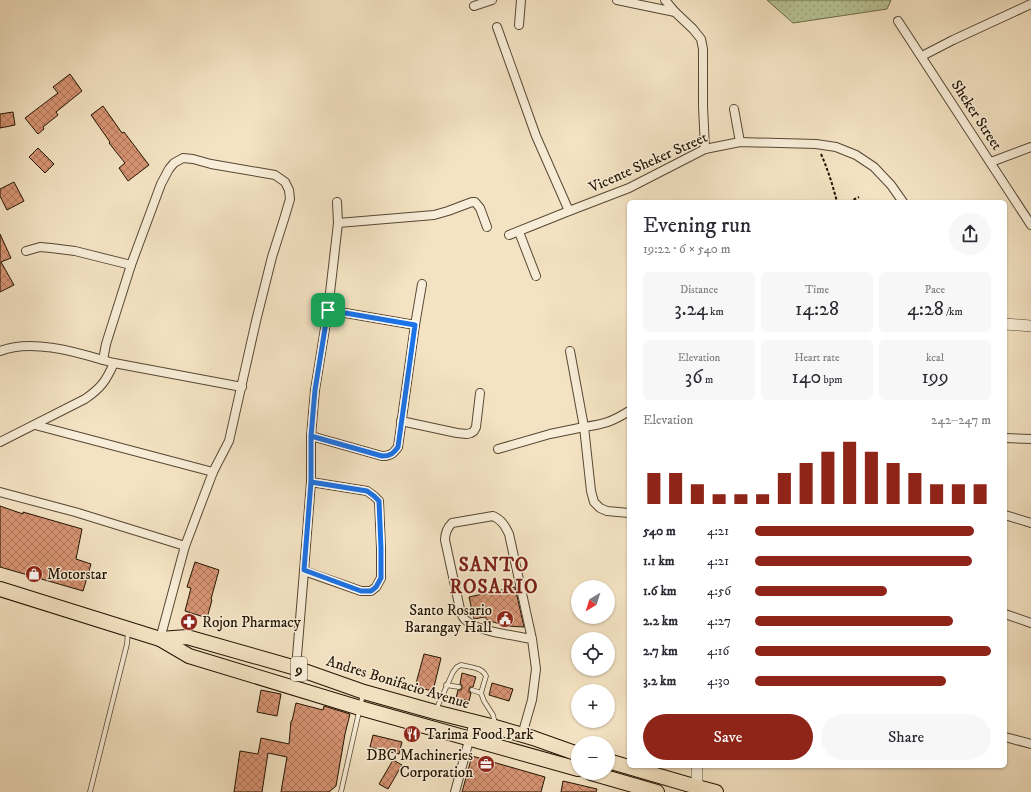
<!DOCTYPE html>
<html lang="en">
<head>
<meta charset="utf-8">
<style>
	:root { --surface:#fff; --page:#f7f7f7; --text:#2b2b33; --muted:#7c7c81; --accent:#8f2418 }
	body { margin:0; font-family:"IM FELL DW Pica",serif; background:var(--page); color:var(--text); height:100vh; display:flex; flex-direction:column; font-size:15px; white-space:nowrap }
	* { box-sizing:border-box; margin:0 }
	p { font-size:13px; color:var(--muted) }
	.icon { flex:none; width:22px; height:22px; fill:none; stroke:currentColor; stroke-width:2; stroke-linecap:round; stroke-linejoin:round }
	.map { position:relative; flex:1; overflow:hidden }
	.side { position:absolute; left:627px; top:200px; width:380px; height:568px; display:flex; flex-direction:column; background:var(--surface); border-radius:6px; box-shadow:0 1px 3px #0004 }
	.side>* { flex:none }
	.needle { width:26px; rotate:218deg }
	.buttons { position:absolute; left:571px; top:580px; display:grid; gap:8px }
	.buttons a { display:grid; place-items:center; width:44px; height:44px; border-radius:50%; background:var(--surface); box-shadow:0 1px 3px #0004; font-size:20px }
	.pin { position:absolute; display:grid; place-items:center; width:34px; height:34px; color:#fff; margin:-17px; border-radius:8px; box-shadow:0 2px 6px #0006 }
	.round { display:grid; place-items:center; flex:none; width:42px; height:42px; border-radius:21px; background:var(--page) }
	.headline { display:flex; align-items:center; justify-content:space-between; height:68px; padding:0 16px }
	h1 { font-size:22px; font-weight:600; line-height:30px }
	.stats { display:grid; grid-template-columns:repeat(3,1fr); gap:6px; height:68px; padding:4px 16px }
	.stats div { display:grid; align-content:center; border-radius:6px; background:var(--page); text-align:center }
	.stats b { font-size:20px; font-weight:600 }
	.stats small { font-size:11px; font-weight:400 }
	.stats p { font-size:11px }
	.chart { height:112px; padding:8px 16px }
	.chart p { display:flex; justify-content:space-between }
	.chart svg { width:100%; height:72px; margin-top:4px; stroke:var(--accent); stroke-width:6 }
	.button { display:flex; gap:8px; margin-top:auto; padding:8px 16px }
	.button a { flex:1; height:46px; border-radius:24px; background:var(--accent); color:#fff; font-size:16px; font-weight:600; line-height:46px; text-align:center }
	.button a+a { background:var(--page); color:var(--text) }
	ul { padding:0 16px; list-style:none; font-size:13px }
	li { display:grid; grid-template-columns:64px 48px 1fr; align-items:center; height:30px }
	li i { height:10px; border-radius:5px; background:var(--accent) }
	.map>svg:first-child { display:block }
	.grass { fill:url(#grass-dots); stroke:#6d6c4c }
	.building { fill:url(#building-cross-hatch); stroke:#221301 }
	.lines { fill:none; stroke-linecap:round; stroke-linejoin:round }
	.service-casing { stroke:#564732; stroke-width:5.5 }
	.minor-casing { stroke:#564732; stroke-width:10 }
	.tertiary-casing { stroke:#564732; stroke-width:12 }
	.trunk-casing { stroke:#221301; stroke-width:16 }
	.path { stroke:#221301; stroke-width:2; stroke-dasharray:3 2; stroke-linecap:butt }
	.service { stroke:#f8edd8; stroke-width:4 }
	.minor { stroke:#f8edd8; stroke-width:8 }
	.tertiary { stroke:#f8edd8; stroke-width:11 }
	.trunk { stroke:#f4e3c3; stroke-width:14 }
	.route-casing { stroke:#fff; stroke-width:8 }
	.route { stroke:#1a73e8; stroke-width:5 }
	.labels { text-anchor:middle; stroke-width:3; stroke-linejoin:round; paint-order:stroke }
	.shield { fill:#f8edd8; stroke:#625442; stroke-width:1 }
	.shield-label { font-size:14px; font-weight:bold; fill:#221301 }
	.street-label { font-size:15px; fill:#221301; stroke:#f8edd8 }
	.poi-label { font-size:15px; fill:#221301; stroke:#f8edd8; text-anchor:start }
	.district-label { font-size:19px; font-weight:bold; letter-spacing:1px; fill:#7a1f14; stroke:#f8edd8 }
</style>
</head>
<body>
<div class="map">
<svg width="1031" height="792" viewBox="0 0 1031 792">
	<defs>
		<pattern id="grass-dots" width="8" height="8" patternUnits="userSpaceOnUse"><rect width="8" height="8" fill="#b8c496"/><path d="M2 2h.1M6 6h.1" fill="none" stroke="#9ea880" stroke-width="1.8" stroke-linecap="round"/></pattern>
		<pattern id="building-cross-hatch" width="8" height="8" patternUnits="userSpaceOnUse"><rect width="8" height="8" fill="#d89575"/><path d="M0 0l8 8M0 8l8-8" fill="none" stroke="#af785e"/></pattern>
	</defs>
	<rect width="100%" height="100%" fill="#f4e3c3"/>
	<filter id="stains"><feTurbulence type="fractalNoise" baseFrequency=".005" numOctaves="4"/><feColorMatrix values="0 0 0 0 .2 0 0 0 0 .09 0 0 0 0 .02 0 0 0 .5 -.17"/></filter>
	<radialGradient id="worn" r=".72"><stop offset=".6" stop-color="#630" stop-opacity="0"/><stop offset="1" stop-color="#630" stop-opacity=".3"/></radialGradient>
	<polygon class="grass" points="767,0 891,0 887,9 793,23"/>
	<g class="building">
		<polygon points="70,74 82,91 56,112 58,115 43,127 44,129 38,134 25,118 58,93 53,87"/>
		<polygon points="103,106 122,133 124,132 149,165 128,181 119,168 125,163 109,143 110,142 91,115"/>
		<polygon points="13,112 15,125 0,128 0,114"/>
		<polygon points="38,148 54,164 45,173 29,157"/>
		<polygon points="14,182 24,201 7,210 0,196 0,189"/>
		<polygon points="0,234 11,258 1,262 14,285 0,292"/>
		<polygon points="0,506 23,514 23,512 82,529 76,559 91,564 83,591 0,567"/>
		<polygon points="195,562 219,570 211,599 212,600 207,618 185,611 191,588 187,587"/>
		<polygon points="515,587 524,627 506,626 487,620 485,617 474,619 469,597"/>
		<polygon points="424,654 441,658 433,691 415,687"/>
		<polygon points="462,673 476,677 473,687 470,687 469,689 469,692 471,693 469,701 456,698 458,690 461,690 462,688 462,685 460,684"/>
		<polygon points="492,683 513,689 509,701 489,695"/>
		<polygon points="261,690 281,694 277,716 257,712"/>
		<polygon points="296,703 323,710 324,706 350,714 345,734 336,786 329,792 281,792 287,757 268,753 262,792 234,792 240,751 258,754 261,738 289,744 291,721 292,721"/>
		<polygon points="373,735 402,742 399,754 370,747"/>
		<polygon points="472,756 545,777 541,792 462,792"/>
		<polygon points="393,760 402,765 388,789 379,784"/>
		<polygon points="563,781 597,789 596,792 561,792"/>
	</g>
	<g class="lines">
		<g class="service-casing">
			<g id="service">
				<polyline points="446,685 459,687"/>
				<polyline points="472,690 481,693"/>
				<path d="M436 710 453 672 457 667 461 665C469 667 482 667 486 676L481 693 484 701 493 715 495 724"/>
				<polyline points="90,792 127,644 128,631"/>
				<polyline points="341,792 363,694"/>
			</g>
		</g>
		<g class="minor-casing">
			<g id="minor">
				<polyline points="617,0 675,12 693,29 701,39 703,49 703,106 705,149"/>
				<polyline points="665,0 675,12"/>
				<polyline points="474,6 492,0"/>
				<polyline points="898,21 1031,225"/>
				<polyline points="519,25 521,0"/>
				<polyline points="497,27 536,136 569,211"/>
				<polyline points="922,56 953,40 1031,4"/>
				<polyline points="734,109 740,142"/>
				<polyline points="991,162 1031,147"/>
				<polyline points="338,223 434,215 448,211 472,202 475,202 480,208 487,227"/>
				<polyline points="519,232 536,276"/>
				<polyline points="509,235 569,211 629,188 705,149 740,142 816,144 836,147 856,155 874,167 891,185 903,202"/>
				<polyline points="26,251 40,247 51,248 75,251 131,265"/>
				<polyline points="328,310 415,325"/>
				<path d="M0 351C30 339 73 351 103 360"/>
				<path d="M570 351 584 427C604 424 612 422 629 411"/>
				<polyline points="401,421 457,433 467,434 471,433 474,431 476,427 480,393"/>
				<polyline points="35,425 213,472"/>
				<path d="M311 436 382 456C390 456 393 454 398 447L415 325 422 284"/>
				<polyline points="1005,438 1031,439"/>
				<path d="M0 442 85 399C101 388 106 381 114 363"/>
				<polyline points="498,449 550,434 584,427 591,491 594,502 600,508 607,511 629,513"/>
				<polyline points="0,492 75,512 185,546"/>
				<polyline points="1005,515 1031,523"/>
				<polyline points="304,571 361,591 371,591 376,587 381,578 381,548 379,501 374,496 367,491 311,482"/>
				<polyline points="1005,614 1031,623"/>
				<polyline points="160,639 185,546 213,472 229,441 256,321 272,257 285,216 290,199 289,190 285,182 275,175 211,164 193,159 183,158 174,163 169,169 161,184 131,265 106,344 103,360 114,363 242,387"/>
				<polyline points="296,668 304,571 311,482 311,436 315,390 328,310 338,223 337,202"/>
				<path d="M522 735 532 700 536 669 532 639 509 534C505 526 502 520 493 516L452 523C447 528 445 533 445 540L460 609C461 614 463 619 468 622 477 631 517 636 532 639"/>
				<polyline points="1005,737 1031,744"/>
				<polyline points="455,792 474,722"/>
			</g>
		</g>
		<g class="tertiary-casing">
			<g id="tertiary">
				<polyline points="1005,324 1031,326"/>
				<polyline points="697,787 697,766"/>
			</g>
		</g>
		<g class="trunk-casing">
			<g id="trunk">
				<polyline points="0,589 160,639 189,656 360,708 578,769"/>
				<polyline points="160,639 187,637 296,668 364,692 435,712 495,727 533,738 578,754"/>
				<polyline points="608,761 697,787 716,792"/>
				<polyline points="591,773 657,792"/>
			</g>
		</g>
		<g class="path">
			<path d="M821 154C828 170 833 186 837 202"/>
			<polyline points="849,202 859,197"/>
		</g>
		<use href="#service" class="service"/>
		<use href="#minor" class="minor"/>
		<use href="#tertiary" class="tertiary"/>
		<use href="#trunk" class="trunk"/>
	</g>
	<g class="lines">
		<g class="route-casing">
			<path id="route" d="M328 310 315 390 311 436V482L367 491 374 496 379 501 381 548V578L376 587 371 591H361L304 570 311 482V436L382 456C390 456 393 454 398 447L415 325 328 310"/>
		</g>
		<use href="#route" class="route"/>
	</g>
	<defs>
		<g id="shop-disc" transform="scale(0.9)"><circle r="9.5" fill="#8f2418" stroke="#f8edd8"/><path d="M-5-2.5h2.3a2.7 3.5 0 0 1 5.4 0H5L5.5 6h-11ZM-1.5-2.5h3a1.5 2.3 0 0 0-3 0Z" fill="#fff"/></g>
		<g id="civic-disc" transform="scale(0.9)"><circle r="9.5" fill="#8f2418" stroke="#f8edd8"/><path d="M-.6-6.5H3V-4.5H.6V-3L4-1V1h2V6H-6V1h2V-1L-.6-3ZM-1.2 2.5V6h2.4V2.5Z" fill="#fff"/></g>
		<g id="pharmacy-disc" transform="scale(0.9)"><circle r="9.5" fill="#8f2418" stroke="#f8edd8"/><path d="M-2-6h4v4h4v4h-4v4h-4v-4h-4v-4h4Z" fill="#fff"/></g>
		<g id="restaurant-disc" transform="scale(0.9)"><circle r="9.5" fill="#8f2418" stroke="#f8edd8"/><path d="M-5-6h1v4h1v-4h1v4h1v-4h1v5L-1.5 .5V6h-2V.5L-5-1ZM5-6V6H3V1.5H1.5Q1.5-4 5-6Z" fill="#fff"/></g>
		<g id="office-disc" transform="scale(0.9)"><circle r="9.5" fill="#8f2418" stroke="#f8edd8"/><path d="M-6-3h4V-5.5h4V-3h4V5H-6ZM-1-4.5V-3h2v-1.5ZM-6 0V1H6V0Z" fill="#fff"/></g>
	</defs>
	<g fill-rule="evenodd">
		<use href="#shop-disc" x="34" y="574"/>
		<use href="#civic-disc" x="505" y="619"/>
		<use href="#pharmacy-disc" x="189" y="622"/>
		<use href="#restaurant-disc" x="412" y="734"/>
		<use href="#office-disc" x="486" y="764"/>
	</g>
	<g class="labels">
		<rect class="shield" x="291" y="657" width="16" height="24" rx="3"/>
		<g class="shield-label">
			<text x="299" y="674">9</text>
		</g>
		<g class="street-label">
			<text transform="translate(977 115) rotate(57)" y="5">Sheker Street</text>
			<text transform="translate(648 162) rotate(-24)" y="5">Vicente Sheker Street</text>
			<text transform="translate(398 682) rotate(17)" y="5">Andres Bonifacio Avenue</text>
		</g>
		<g class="poi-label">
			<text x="47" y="579">Motorstar</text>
			<text x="492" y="615" text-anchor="end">Santo Rosario<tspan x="492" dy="17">Barangay Hall</tspan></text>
			<text x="202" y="627">Rojon Pharmacy</text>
			<text x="425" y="739">Tarima Food Park</text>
			<text x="473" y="760" text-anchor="end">DBC Machineries<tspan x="473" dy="17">Corporation</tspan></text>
		</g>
		<g class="district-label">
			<text x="494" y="571">SANTO<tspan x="494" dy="22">ROSARIO</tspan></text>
		</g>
	</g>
	<rect width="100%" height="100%" filter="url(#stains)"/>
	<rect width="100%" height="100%" fill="url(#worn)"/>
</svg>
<div class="buttons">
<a><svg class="needle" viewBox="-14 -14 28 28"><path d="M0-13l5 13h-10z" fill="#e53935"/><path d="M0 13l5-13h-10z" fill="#7c7c81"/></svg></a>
<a><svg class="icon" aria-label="locate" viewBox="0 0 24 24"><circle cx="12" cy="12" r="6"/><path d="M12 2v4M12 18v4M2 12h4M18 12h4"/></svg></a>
<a>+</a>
<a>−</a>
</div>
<div class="pin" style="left:328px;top:310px;background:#1e9e55"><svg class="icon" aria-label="arrive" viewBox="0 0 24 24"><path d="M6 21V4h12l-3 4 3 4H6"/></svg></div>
<section class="side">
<div class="headline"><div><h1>Evening run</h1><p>19:22 · 6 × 540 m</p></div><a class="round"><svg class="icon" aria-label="share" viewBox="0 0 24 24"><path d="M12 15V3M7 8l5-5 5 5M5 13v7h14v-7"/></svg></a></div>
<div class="stats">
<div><p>Distance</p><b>3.24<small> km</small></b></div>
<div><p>Time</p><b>14:28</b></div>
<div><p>Pace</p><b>4:28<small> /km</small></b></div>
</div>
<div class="stats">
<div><p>Elevation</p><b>36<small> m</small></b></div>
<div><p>Heart rate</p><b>140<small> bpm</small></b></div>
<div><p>kcal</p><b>199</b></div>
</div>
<div class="chart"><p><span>Elevation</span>242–247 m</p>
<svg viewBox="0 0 160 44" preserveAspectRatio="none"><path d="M5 44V25M15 44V25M25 44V32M35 44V38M45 44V38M55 44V38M65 44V25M75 44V19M85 44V12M95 44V6M105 44V12M115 44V19M125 44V25M135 44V32M145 44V32M155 44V32"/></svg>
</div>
<ul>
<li><b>540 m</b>4:21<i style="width:93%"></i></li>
<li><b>1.1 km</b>4:21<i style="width:92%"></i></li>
<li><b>1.6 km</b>4:56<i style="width:56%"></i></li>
<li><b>2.2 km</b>4:27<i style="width:84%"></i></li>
<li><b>2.7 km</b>4:16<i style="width:100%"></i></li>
<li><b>3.2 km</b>4:30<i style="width:81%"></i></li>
</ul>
<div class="button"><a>Save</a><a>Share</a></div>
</section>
</div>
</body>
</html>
